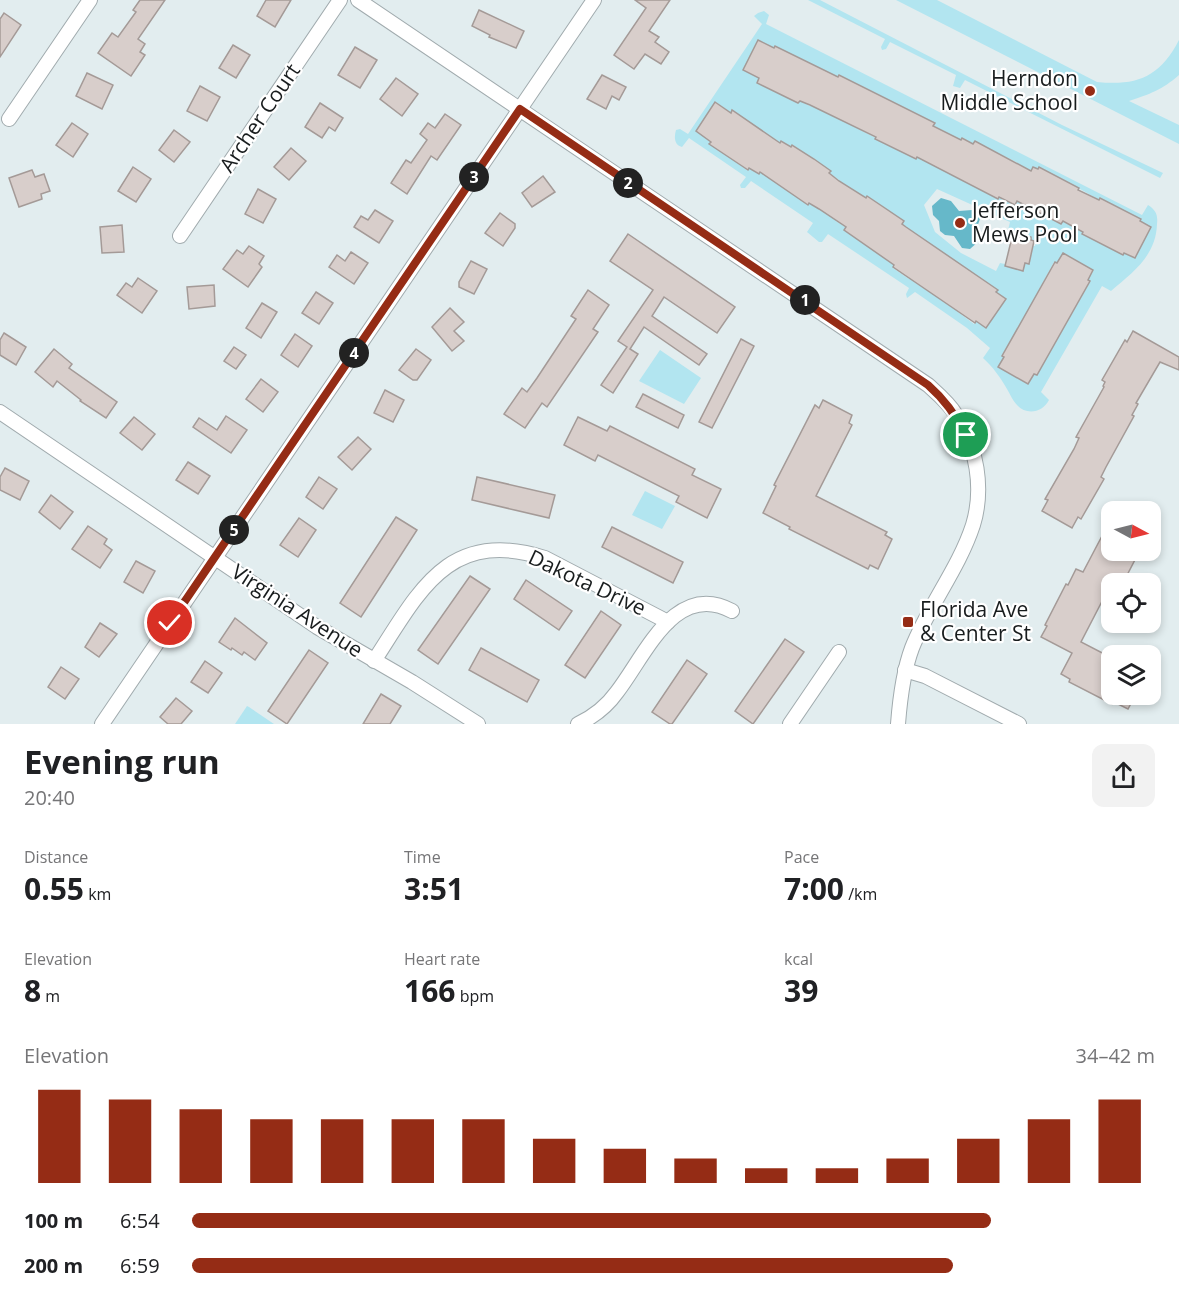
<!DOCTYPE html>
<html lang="en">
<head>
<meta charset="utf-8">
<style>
	:root { --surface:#fff; --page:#f2f2f2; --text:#202124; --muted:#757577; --accent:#952c15 }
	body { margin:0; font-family:"Open Sans",sans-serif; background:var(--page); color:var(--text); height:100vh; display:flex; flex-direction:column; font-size:22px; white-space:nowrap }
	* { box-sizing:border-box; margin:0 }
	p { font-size:20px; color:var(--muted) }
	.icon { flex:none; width:33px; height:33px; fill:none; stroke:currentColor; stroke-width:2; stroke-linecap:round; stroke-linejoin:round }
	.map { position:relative; height:724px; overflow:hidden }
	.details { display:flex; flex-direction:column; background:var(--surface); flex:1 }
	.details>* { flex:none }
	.needle { width:39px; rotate:97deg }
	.buttons { position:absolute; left:1101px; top:501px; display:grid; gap:12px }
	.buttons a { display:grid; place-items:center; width:60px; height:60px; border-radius:12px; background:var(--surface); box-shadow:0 3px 9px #0003; font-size:30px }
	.pin { position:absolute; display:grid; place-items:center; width:51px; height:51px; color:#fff; margin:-26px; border:3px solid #fff; border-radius:50%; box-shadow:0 2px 6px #0007 }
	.km { position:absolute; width:30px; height:30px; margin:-15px; border-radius:50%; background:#222; color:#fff; font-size:16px; line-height:30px; text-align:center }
	.round { display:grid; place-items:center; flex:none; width:63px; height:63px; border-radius:12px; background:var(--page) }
	.overview { display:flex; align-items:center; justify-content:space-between; height:102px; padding:0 24px }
	h1 { font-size:33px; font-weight:700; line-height:45px }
	.stats { display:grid; grid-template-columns:repeat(3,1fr); gap:9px; height:102px; padding:6px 24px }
	.stats div { display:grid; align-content:center }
	.stats b { font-size:30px; font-weight:700 }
	.stats small { font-size:16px; font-weight:400 }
	.stats p { font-size:16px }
	.chart { height:168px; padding:12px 24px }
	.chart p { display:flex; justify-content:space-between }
	.chart svg { width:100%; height:108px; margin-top:6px; stroke:var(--accent); stroke-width:6 }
	ul { padding:0 24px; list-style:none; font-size:20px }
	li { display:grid; grid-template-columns:96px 72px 1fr; align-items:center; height:45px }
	li i { height:15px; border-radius:8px; background:var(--accent) }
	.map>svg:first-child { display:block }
	.green { fill:#b2e5f0; fill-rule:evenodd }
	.water { fill:#66b8c9 }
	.building { fill:#d8cecb; stroke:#a49a97; stroke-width:1.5 }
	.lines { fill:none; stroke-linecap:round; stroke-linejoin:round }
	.minor-casing { stroke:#a1abae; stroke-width:16 }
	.minor { stroke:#fff; stroke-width:14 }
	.route-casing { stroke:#fff; stroke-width:12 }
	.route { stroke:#952c15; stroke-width:8 }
	.poi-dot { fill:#952c15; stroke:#fff; stroke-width:2 }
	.labels { text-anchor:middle; stroke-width:4.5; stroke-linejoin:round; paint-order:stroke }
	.poi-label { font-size:21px; fill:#181c1d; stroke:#fff; text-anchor:start }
	.street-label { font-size:21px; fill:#181c1d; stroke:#fff }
</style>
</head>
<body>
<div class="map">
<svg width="1179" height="724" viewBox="0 0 1179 724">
	<rect width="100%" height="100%" fill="#e2edef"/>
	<g class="green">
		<polygon points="808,0 820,0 1062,125 1163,173 1160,178 965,80 960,88 953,86 956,75 890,42 886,49 882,50 881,47 885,39"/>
		<path d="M896 0H937L1097 82C1137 86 1160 77 1179 40V75C1162 90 1150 94 1129 101L1179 125V144Z"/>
		<path d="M764 11 769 15 766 24 1142 215 1148 205C1156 210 1158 215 1157 224 1156 256 1133 272 1111 291L1102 286 1041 392 1049 400C1043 412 1027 416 1017 405 1013 401 1010 394 1007 389 1000 377 993 367 983 358L990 348 967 328 915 292 907 298 906 294 909 288 828 234 822 242H819L807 232 813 223 751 181 745 188H741L740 185 746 177 689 138 682 147C674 145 674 137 676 130L680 129 688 134 762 24 754 16 758 13ZM758 40 826 75 827 72 838 77 839 75 935 123 933 126 944 131 916 159 822 110 811 103 810 106 800 101 798 103 757 83 759 78 743 70ZM716 102 731 113 732 111 770 136 778 145 781 141 791 147 793 145 830 171 829 173 839 180 820 209 809 203 808 205C792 194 775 184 762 170L759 174 749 168 747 170 710 144 711 142 696 131ZM963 138 973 144 975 142 1016 162 1030 173 1039 167 1056 176 1059 181 1061 178 1099 200 1100 198 1141 219 1140 221 1151 227 1135 258 1124 253 1123 255 1082 234 1083 232 1063 221 1061 224 1021 204 1022 201 1018 199 1015 205 999 197 997 198 946 172ZM937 189 1010 222 1007 234 1013 235 1014 233 1031 237V240L1037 241 1035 246H1033L1029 263H1025L1023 271 1005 266V264L1000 263 996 271 961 253 935 232 924 205ZM856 192 866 198 867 196 904 221 902 224 906 227 904 230 997 290 996 292 1006 299 986 328 976 321 974 324 958 312 956 307 954 309 938 298 939 296 931 291 929 292 914 282 911 276 909 279 893 268 894 265 844 230 845 227 836 221ZM1063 253 1093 271 1088 280 1090 282 1037 375 1034 374 1028 384 999 366 1004 357 1002 355 1025 316 1035 303 1033 301 1054 262 1057 263Z"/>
		<polygon points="660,350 701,378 684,404 639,381"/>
		<polygon points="645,491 675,506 662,529 632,515"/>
		<polygon points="247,706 249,707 274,724 235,724"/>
	</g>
	<path class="water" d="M941 198 951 201 959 211 972 210C986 218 977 220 977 231 977 234 979 237 979 241L970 249 962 248 954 236 945 235 940 231 939 221 933 215 932 206Z"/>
	<g class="building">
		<polygon points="140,0 165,0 138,39 145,44 140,52 145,55 131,76 98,53 112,33 118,37 136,12 133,10"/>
		<polygon points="266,0 291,0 275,27 257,16"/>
		<polygon points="635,0 670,0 649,31 659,37 655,42 669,52 661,64 645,54 634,69 614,55 646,8"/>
		<polygon points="479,10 524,31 516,48 489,37 490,35 472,26"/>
		<polygon points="4,13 21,25 0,57 0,19"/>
		<polygon points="758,40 774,48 775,46 838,77 839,75 935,123 933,126 961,140 962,138 973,144 975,141 1031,171 1033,167 1038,169 1039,167 1079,188 1078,190 1099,200 1100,198 1141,219 1140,221 1151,227 1135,258 1124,253 1123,255 1082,234 1083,232 1063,221 1061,224 1017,201 1015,205 999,197 998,199 917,157 916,159 875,139 876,137 810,105 800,101 798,103 757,83 759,78 743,70"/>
		<polygon points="233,45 250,55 236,78 219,68"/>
		<polygon points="355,47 377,60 360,88 338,75"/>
		<polygon points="87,73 113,85 102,109 76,96"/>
		<polygon points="602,75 626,87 619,100 612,96 606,109 587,99"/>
		<polygon points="396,78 418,94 402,116 380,99"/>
		<polygon points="200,86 220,97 207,121 187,111"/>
		<polygon points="715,102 731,113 732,110 780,143 781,141 791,147 792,145 814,159 831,171 829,173 839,181 866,198 867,196 904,221 902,224 906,227 998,290 996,292 1006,299 986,328 976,321 975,323 893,267 894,265 844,230 846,227 819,209 809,203 808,205 760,172 759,174 749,168 748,170 709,144 711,142 696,131"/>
		<polygon points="320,103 343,118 335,131 329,127 322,138 305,127"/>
		<polygon points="445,114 461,125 437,160 431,156 407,194 391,183 406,160 411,163 427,140 420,134 428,123 435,128"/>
		<polygon points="72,123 88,134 73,157 56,145"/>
		<polygon points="174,130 190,142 174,162 159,150"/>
		<polygon points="291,148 306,161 289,180 274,167"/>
		<polygon points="133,167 151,179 136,202 118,191"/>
		<polygon points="32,170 35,177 44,174 50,191 41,194 42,199 19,207 9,178"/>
		<polygon points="543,176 555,192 532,207 522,193"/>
		<polygon points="258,189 276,199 263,223 245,214"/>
		<polygon points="375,210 393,221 379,243 354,227 361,216 368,220"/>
		<polygon points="500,213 515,224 515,228 503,246 485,233"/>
		<polygon points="122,225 124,252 102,253 100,227"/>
		<polygon points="1013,233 1031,237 1031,240 1034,241 1029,264 1025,263 1023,271 1005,266"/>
		<polygon points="628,234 735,307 717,333 664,297 652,316 707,354 699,365 644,327 630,349 638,354 613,393 601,385 627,347 618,341 653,290 610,261"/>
		<polygon points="249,246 264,256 259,264 262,267 248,287 223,269 237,250 243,254"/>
		<polygon points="351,252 368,263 354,284 329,267 337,255 345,261"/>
		<polygon points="1063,253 1093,270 1088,280 1090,281 1037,375 1034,374 1028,384 998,367 1004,357 1002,356 1055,262 1057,263"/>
		<polygon points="471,261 487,269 474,294 459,287 459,282"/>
		<polygon points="138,278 157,291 142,313 117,295 126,283 132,287"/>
		<polygon points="214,285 215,306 189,309 187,287"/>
		<polygon points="588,290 609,305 593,329 598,332 547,407 542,403 525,428 504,414 522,388 527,392 537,378 576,319 571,316"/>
		<polygon points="316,292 333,303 319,324 302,313"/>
		<polygon points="262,303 277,312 261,338 246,328"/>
		<polygon points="450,308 464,322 454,331 464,341 452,351 432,327"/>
		<polygon points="1133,331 1179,357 1179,370 1160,362 1136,403 1138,404 1132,415 1134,416 1106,467 1101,477 1104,479 1081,519 1078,517 1072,528 1042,511 1048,500 1045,499 1074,449 1079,438 1076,437 1104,387 1103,386 1105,382 1102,380 1125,340 1127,342"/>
		<polygon points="4,333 26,347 16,365 0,355 0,340"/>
		<polygon points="295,334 312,346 298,367 281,355"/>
		<polygon points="741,339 754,346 712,428 699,422"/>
		<polygon points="234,347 246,355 236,369 224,361"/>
		<polygon points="54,349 72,364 69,368 117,402 106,418 80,401 81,400 57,381 53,387 35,372"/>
		<polygon points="416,349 431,360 417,380 413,380 399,370"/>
		<polygon points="261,379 278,392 263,412 246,399"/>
		<polygon points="385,390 404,400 393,422 374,413"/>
		<polygon points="643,394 684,415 678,428 636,407"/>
		<polygon points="823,400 852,415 849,423 852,425 816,496 887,532 885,535 892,539 878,569 870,565 868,569 789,529 790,527 763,513 776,486 774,485 815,405 819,408"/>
		<polygon points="226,416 247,430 231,453 193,427 199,418 217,430"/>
		<polygon points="134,417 155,434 142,450 120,433"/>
		<polygon points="578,417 607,431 610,426 695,469 692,475 721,489 707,518 676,502 679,496 598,455 595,461 564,445"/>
		<polygon points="358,437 371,449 352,470 338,457"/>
		<polygon points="188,462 210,476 198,494 176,480"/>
		<polygon points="5,468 29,481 20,500 0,490 0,477"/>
		<polygon points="319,477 337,489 323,509 306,497"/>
		<polygon points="477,477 555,495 549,518 472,500"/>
		<polygon points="51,495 73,512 60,529 39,512"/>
		<polygon points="396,517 417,530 361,617 340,603"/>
		<polygon points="1112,517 1112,550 1140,550 1124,581 1122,580 1120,584 1111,584 1081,642 1112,658 1112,694 1136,694 1128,709 1112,701 1112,704 1069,682 1070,679 1061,674 1072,653 1041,637 1047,626 1045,625 1066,584 1068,585 1076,569 1083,572"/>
		<polygon points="299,518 316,530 298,557 280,545"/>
		<polygon points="88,526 107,539 104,544 112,550 100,568 72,549"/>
		<polygon points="612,527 683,562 673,583 602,547"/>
		<polygon points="136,561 155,571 143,593 124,582"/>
		<polygon points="470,576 490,589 438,664 418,650"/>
		<polygon points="526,580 572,611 559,630 514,599"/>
		<polygon points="601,611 621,625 585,678 565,665"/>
		<polygon points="235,618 267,643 255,660 244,652 242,655 232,648 231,650 219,642"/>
		<polygon points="100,623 117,634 99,657 85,647"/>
		<polygon points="785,639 804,652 753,724 735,711"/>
		<polygon points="481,648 539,680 527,702 469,670"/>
		<polygon points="309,650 328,663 287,724 268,711"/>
		<polygon points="687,660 707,674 672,724 670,724 652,712"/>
		<polygon points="205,661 222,673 208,693 191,682"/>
		<polygon points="61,667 79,679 65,699 48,687"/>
		<polygon points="381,694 401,706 390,724 363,724"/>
		<polygon points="176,698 192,711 181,724 168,724 160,717"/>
	</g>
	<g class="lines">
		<g class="minor-casing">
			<g id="minor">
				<path d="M358 0 928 385C938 394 949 403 956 415 977 446 984 489 973 525 959 568 929 605 912 648 903 672 900 698 898 724"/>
				<polyline points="9,119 90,0"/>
				<polyline points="180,236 340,0"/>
				<polyline points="0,412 317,627 412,682 478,724"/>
				<path d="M374 661C419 592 448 527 545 558L668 622"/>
				<polyline points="905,670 925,676 1019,724"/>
				<polyline points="102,724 594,0"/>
				<path d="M578 724C593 717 607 706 617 692 645 656 675 580 732 611"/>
				<polyline points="790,724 839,652"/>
			</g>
		</g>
		<use href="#minor" class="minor"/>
	</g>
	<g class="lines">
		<g class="route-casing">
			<path id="route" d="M170 623 520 109 928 385C945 400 956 415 966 435"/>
		</g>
		<use href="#route" class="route"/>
	</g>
	<g class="poi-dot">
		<circle cx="1090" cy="91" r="6"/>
		<circle cx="960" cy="223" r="6"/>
		<rect x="902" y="616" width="12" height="12" rx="3"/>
	</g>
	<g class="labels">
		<g class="poi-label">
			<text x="1078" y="86" text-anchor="end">Herndon<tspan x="1078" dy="24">Middle School</tspan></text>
			<text x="972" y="218">Jefferson<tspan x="972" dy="24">Mews Pool</tspan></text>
			<text x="920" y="617">Florida Ave<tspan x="920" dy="24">&amp; Center St</tspan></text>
		</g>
		<g class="street-label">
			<text transform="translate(260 118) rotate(-56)" y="7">Archer Court</text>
			<text transform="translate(587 583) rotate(25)" y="7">Dakota Drive</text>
			<text transform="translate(297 611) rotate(33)" y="7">Virginia Avenue</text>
		</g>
	</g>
</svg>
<div class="buttons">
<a><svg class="needle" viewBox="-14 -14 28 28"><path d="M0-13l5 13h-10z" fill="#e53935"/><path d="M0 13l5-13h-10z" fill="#757577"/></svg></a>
<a><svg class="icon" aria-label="locate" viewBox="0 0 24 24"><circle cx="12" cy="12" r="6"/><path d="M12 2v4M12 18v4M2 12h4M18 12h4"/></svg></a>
<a><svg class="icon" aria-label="layers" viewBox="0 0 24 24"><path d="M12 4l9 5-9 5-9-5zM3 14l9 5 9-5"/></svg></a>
</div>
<div class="pin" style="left:966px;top:435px;background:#1e9e55"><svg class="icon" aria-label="arrive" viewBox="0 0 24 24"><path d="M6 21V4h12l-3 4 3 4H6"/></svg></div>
<div class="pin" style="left:170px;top:623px;background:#d93025"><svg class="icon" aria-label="check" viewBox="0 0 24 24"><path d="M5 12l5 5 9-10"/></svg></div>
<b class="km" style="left:805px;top:300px">1</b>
<b class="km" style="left:628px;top:183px">2</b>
<b class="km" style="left:474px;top:177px">3</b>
<b class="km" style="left:354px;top:353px">4</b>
<b class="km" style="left:234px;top:530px">5</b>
</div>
<section class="details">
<div class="overview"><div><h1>Evening run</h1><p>20:40</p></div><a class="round"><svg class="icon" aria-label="share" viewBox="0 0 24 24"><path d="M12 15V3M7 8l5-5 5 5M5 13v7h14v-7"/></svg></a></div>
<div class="stats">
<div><p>Distance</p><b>0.55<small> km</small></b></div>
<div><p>Time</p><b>3:51</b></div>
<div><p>Pace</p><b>7:00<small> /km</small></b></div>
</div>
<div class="stats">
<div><p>Elevation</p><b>8<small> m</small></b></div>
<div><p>Heart rate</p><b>166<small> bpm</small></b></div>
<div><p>kcal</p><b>39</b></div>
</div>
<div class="chart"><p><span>Elevation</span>34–42 m</p>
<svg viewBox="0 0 160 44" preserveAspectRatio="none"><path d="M5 44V6M15 44V10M25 44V14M35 44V18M45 44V18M55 44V18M65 44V18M75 44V26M85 44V30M95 44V34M105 44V38M115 44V38M125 44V34M135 44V26M145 44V18M155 44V10"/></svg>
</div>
<ul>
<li><b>100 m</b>6:54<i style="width:83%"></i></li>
<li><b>200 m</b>6:59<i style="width:79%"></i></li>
</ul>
</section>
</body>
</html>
